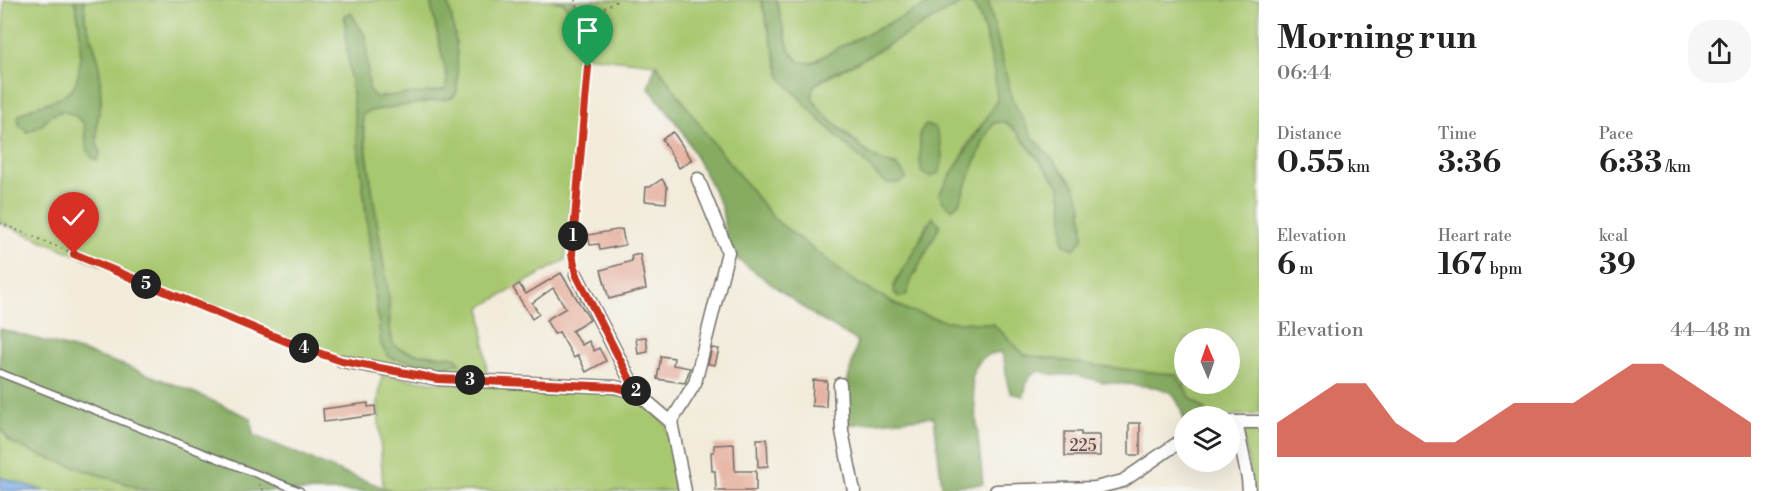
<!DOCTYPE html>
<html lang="en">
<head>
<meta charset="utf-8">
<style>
	:root { --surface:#fff; --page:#f6f6f6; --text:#222; --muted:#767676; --accent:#c8321e }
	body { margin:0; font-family:"Libre Bodoni",serif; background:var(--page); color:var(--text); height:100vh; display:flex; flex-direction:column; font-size:22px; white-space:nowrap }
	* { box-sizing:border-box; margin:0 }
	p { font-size:20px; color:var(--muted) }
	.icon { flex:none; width:33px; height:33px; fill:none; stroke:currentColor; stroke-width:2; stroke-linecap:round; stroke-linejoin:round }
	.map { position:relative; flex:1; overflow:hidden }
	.side { display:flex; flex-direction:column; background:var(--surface); width:510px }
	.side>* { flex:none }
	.needle { width:39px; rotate:358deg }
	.tools { position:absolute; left:1174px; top:328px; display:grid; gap:12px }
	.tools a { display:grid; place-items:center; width:66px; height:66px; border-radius:50%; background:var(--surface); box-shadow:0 6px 24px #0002; font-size:30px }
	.pin { position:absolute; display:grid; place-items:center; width:51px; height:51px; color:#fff; margin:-62px -26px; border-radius:50% 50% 50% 0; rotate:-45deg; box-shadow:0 0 6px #0007 }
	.pin .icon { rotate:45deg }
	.km { position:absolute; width:30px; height:30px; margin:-15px; border-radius:50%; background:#222; color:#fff; font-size:16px; line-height:30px; text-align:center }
	.round { display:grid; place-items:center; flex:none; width:63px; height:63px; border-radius:24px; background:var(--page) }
	.headline { display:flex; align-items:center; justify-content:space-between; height:102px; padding:0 18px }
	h1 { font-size:33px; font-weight:700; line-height:45px }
	.stats { display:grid; grid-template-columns:repeat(3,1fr); gap:9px; height:102px; padding:6px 18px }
	.stats div { display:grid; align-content:center }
	.stats b { font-size:30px; font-weight:700 }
	.stats small { font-size:16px; font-weight:400 }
	.stats p { font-size:16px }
	.chart { height:168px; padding:12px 18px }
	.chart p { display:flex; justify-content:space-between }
	.chart svg { width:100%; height:108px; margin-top:6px; fill:var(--accent); opacity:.7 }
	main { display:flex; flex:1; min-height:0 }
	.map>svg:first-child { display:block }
	.green { fill:#a8c870; stroke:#6a7a4e; stroke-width:1.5; fill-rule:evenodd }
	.forest { fill:#86ac62; stroke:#586c46; stroke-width:1.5 }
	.water { fill:#7dade8; stroke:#546c8a; stroke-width:1.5 }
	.building { fill:#e6b2a1 }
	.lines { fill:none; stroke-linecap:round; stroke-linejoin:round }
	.service-casing { stroke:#716e68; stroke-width:9 }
	.minor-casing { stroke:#716e68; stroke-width:15 }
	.path { stroke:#716e68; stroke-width:2; stroke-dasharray:1.5 4.5; stroke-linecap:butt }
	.service { stroke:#fff; stroke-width:6 }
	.minor { stroke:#fff; stroke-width:12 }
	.route-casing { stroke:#fff; stroke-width:12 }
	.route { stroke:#c8321e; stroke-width:8 }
	.labels { text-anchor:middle; stroke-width:6; stroke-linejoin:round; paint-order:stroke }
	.number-label { font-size:16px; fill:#5a4d48 }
</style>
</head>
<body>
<main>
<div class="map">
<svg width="1259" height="491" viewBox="0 0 1259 491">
	<rect width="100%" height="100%" fill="#f6f6f2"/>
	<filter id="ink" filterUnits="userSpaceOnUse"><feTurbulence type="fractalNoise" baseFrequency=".0167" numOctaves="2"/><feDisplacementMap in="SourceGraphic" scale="12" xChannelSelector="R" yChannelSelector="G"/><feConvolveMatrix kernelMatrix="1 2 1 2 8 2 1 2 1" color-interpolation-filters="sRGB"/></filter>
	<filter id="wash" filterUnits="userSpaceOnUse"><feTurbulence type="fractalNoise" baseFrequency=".008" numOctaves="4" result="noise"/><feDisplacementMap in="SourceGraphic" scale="24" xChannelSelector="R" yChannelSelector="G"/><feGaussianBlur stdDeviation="1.35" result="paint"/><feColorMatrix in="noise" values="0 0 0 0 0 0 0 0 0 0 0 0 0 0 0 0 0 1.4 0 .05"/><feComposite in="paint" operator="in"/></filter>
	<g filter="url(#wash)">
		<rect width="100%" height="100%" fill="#f2ebda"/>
		<g class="green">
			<path d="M4 0H74C80 19 87 78 69 92 54 104 34 103 18 116L42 125 51 115 63 111 74 115 84 123 88 151 100 154 97 143V123L101 103 99 61 85 19 84 0H430L447 78 446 89 432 92 376 97 369 91 366 37 345 15 346 39 381 344 390 358 443 367 460 362 455 357 413 353 396 347 393 344 390 325 389 298 380 246 362 115 369 111 452 98 457 92C459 61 456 30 447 0H551L564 3 574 17 578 31 577 9 572 0H761L781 78 820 120 870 167 877 176 896 165 887 164 872 156 821 111 812 97 813 86 958 5C962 3 966 1 971 3 982 8 1001 91 996 103 987 123 965 139 961 162 958 175 960 190 959 203L986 135 994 123 1005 122 1017 132 1060 187 1063 205V243L1083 239 1082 206 1074 185 1032 136 1012 99 988 0H1259V414L1207 417 1205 410 1190 397 1177 375 1106 367 1025 355 993 324 945 321 907 310 857 283 774 219 704 131 656 64 584 56 565 260 481 307 487 376 440 374 342 361 295 345 0 223ZM927 223 940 225 911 281 906 295 896 280 919 243ZM1185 339H1230V384H1185Z"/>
			<polygon points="776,0 937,0 836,49 812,63 799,62 789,50"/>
			<polygon points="382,375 430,382 611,391 631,395 644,402 667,426 681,491 394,491 383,488 378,402"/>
			<polygon points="1241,426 1259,426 1259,491 1254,491"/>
			<polygon points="0,427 10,442 39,455 148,491 44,491 0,477"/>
		</g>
		<g class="forest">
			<path d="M74 0H84L85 19 99 61 101 103 97 123V143L100 154 97 161C84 155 86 135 84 123L74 115 63 111 52 115 42 125 28 132 19 125 18 116C34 103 54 104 69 92 86 78 81 19 74 0Z"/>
			<path d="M430 0H447C456 30 459 61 457 92L452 98 369 111 362 115V124L389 298C389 308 388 338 394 345 403 355 442 356 455 357L460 363 443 367 390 358 381 345 346 39 345 15 351 13 366 37 369 91 376 97 432 92 446 89 447 78Z"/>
			<polygon points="551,0 572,0 586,35 583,37 580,35 574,17 564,3"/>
			<path d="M761 0H776L789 50 799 62 812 63 836 49 937 0H988L1012 99 1032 136 1074 185 1082 206 1083 239 1074 249 1063 243V205L1060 187 1017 132 1005 122 994 123 986 135 959 203 952 209 943 202 939 194 997 101C997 85 985 10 971 3 966 1 962 3 958 5L865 58 826 77 813 86C813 90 811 95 813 99 819 113 860 148 874 157 886 165 902 163 906 179 890 189 880 181 870 167L820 120 781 78Z"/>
			<path d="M656 64 704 131 774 219 857 283 907 310 945 321 993 324 1025 355 1106 367 1177 375 1190 397 1205 410 1207 417H1185V424L1180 406 1172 393 1156 387 1103 382 1076 375H1054L1040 371 1032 374 1027 382 1024 396 1011 393C1003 380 1009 365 1001 352 983 354 976 362 972 378L983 484 942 487 934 417 844 425C841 396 851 369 858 341L818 318 728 252 722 208 710 183 681 129 648 87Z"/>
			<path d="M926 125 935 127C941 142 944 155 940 172L930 177 922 173C919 166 920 142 920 132Z"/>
			<polygon points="933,217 940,225 911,281 906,296 899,297 894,292 894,286"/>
			<polygon points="0,329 84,352 126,366 188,390 251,418 253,435 341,472 394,491 148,491 39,455 10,442 0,427"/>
		</g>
		<polygon class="water" points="0,477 44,491 0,491"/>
		<g id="blocks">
			<g class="building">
				<polygon points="673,132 692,160 679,168 662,139"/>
				<polygon points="662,179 667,187 666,203 645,201 646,187 650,187"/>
				<polygon points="622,229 625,245 600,250 599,244 590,245 588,235"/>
				<polygon points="640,254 646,289 609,299 601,270 632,261 631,256"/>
				<polygon points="561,273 590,320 572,331 582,345 589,341 594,351 599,348 606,361 586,372 578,355 574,358 559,332 554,334 546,320 566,308 553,288 532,303 539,314 532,319 513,288 519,284 526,294"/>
				<polygon points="646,337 648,352 638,354 636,338"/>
				<polygon points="712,348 719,349 715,365 708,364"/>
				<polygon points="661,356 674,358 673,365 690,368 685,383 657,379"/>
				<polygon points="813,380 827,381 826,407 812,406"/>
				<polygon points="368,403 368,407 375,406 376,415 324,422 323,409"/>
				<rect x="1129" y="423" width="11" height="32"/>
				<polygon points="1065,432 1081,432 1081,435 1100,435 1100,456 1065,456"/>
				<polygon points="757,439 767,439 768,466 758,467"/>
				<polygon points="734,444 735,471 756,471 756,491 716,491 715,471 712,471 711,452 714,452 714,445"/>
			</g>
		</g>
	</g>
	<g filter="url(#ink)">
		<use href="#blocks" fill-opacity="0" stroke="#716e68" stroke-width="1.5"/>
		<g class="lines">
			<g class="service-casing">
				<polyline id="service" points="0,373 300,491"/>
			</g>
			<g class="minor-casing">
				<g id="minor">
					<polyline points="576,274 637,393"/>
					<polyline points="342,361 438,379 615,387 637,393 671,422 685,491"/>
					<polyline points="840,384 842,431 854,491"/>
					<polyline points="671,422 695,383 728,252 698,179"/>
					<polyline points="1230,422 1259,422"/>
					<polyline points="1236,422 1248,479 1249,491"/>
					<polyline points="996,491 1095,488 1123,481 1185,438"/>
				</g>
			</g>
			<g class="path">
				<polyline points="583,19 619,0"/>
				<polyline points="0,223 295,345 331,357"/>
				<polyline points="573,262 572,254 590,49 586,28 575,0"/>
				<polyline points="259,484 264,491"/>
			</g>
			<use href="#service" class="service"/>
			<use href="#minor" class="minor"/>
		</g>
	</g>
	<g class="lines" filter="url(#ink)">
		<g class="route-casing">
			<polyline id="route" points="74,254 295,345 342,361 438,379 615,387 637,393 576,274 572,254 588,67"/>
		</g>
		<use href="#route" class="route"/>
	</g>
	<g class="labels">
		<g class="number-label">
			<text x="1083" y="451">225</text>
		</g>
	</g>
</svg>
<div class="tools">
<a><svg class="needle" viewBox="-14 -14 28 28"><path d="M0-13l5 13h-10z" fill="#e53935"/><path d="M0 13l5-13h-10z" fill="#767676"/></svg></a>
<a><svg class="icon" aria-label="layers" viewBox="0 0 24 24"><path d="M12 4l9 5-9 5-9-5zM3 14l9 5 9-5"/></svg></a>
</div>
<div class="pin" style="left:588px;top:67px;background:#1e9e55"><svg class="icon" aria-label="arrive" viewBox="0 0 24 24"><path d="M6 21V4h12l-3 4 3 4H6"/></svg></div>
<div class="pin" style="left:74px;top:254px;background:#d93025"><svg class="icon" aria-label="check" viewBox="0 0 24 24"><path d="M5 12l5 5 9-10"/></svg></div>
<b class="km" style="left:573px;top:236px">1</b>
<b class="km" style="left:636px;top:391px">2</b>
<b class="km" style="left:470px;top:380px">3</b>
<b class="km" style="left:304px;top:348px">4</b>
<b class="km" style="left:146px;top:284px">5</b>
</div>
<section class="side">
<div class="headline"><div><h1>Morning run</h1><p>06:44</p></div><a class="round"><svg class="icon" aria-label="share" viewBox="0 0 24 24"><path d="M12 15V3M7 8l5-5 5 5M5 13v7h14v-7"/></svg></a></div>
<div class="stats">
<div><p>Distance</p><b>0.55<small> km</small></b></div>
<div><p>Time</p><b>3:36</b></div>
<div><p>Pace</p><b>6:33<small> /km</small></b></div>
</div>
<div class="stats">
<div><p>Elevation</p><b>6<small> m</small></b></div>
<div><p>Heart rate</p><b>167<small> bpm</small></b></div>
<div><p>kcal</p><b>39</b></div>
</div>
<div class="chart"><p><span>Elevation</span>44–48 m</p>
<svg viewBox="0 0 160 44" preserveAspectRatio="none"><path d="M0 44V30L10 22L20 14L30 14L40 30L50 38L60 38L70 30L80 22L90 22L100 22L110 14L120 6L130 6L140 14L150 22L160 30V44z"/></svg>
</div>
</section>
</main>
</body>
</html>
